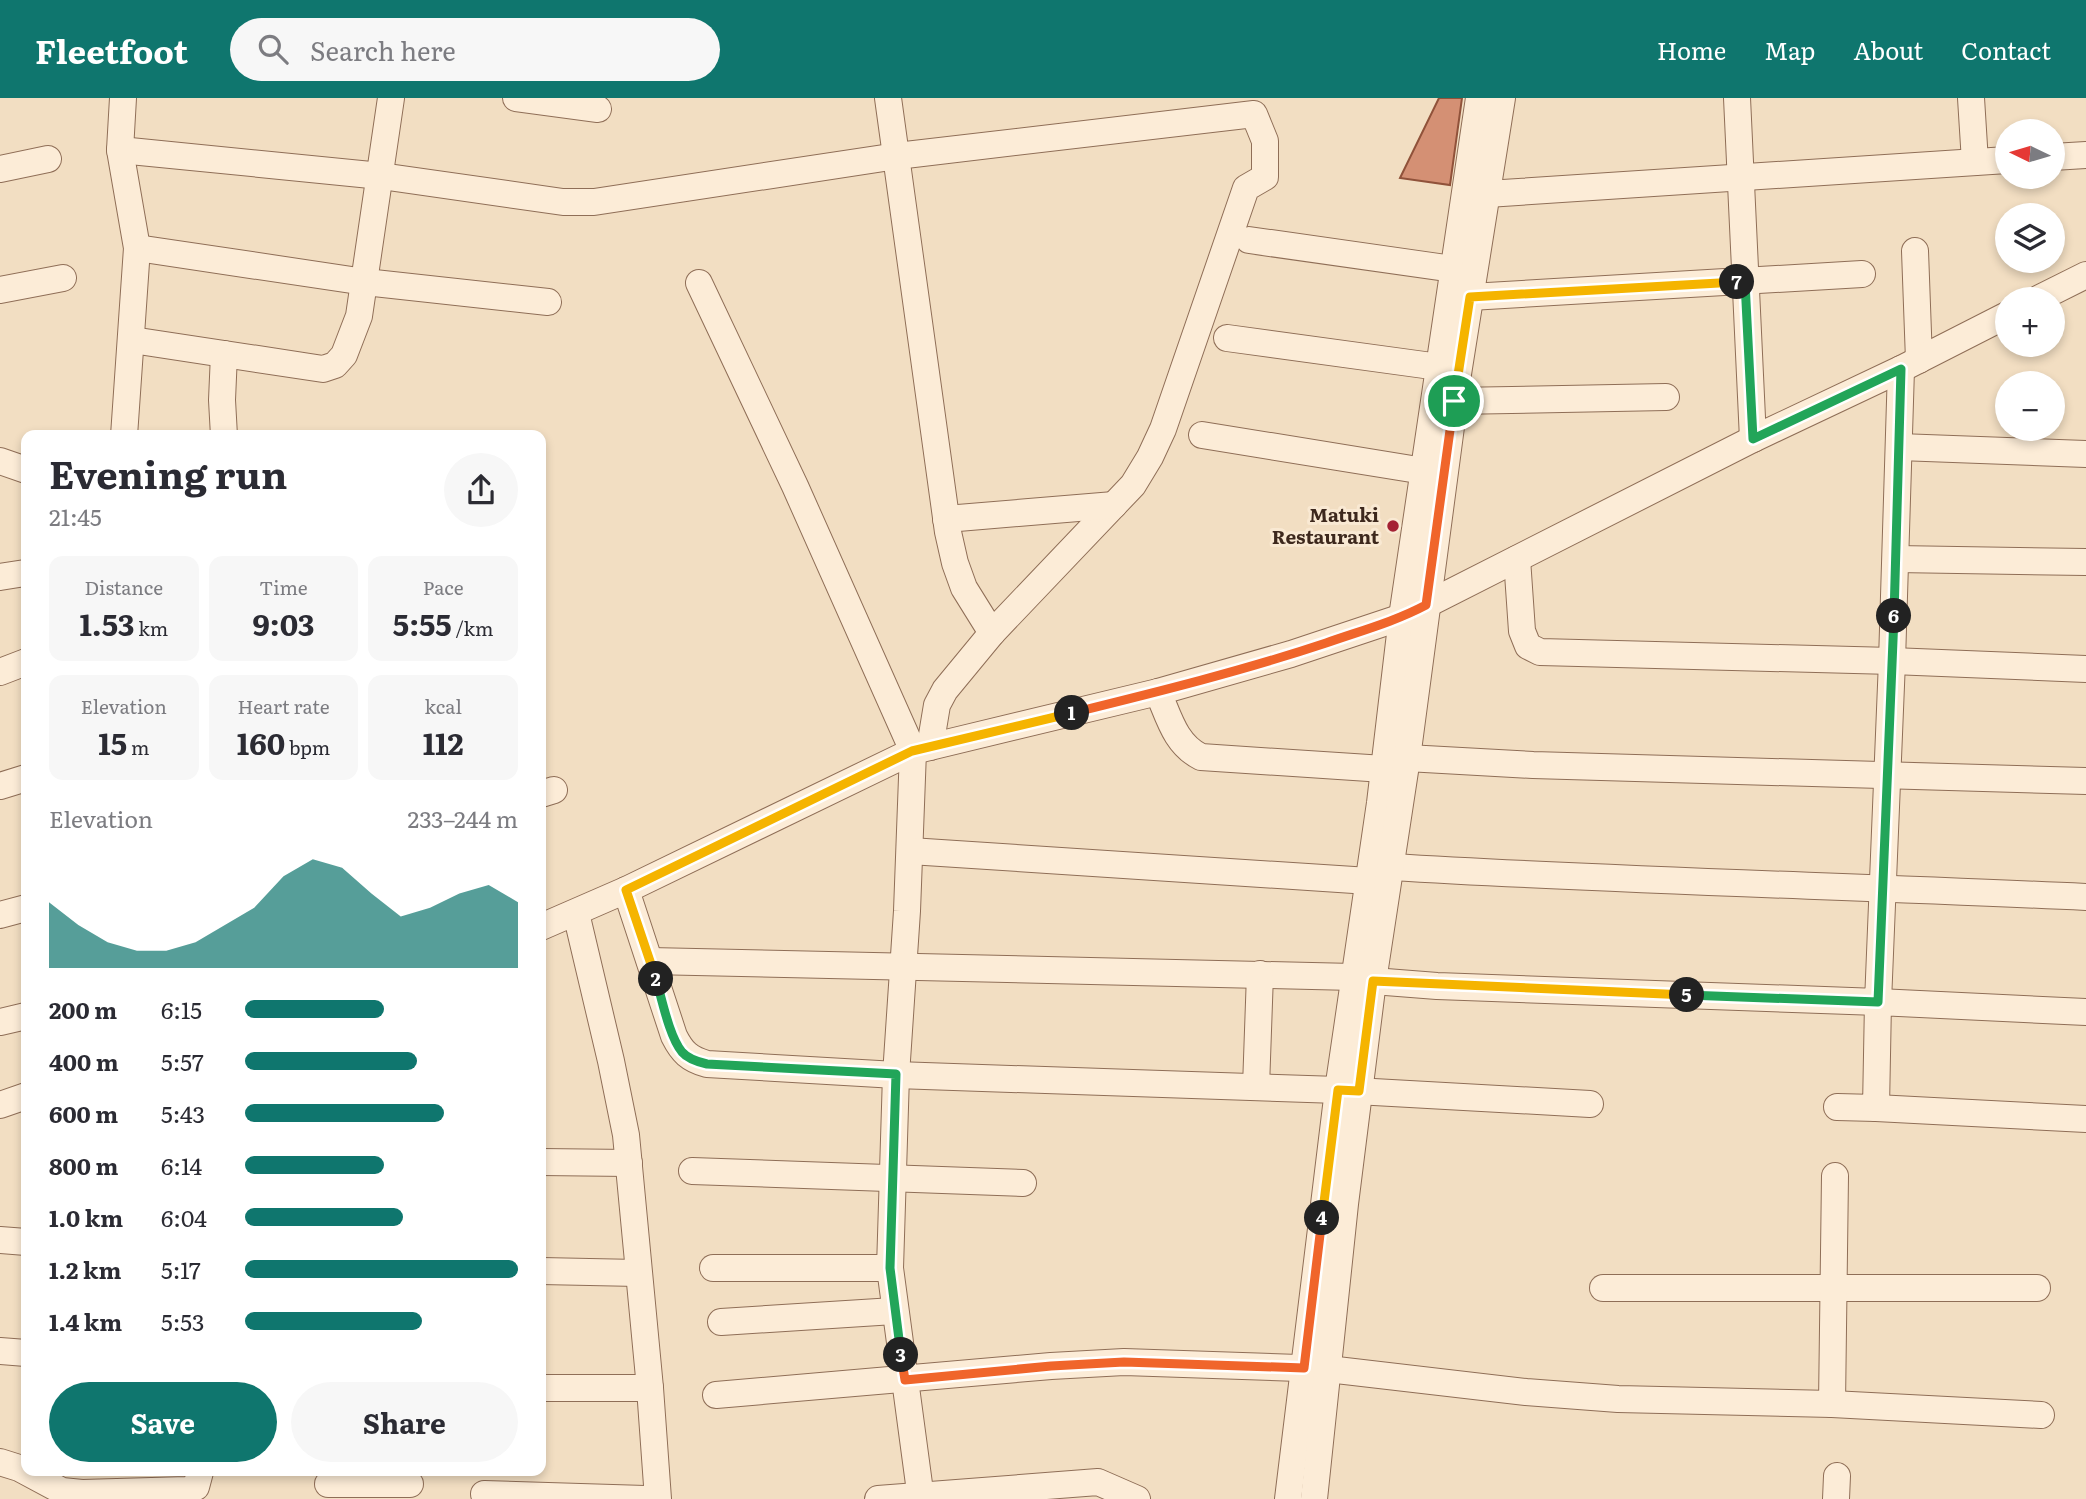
<!DOCTYPE html>
<html lang="en">
<head>
<meta charset="utf-8">
<style>
	:root { --surface:#fff; --page:#f7f7f7; --text:#2b2b33; --muted:#7c7c81; --accent:#0f766e }
	body { margin:0; font-family:Literata,serif; background:var(--page); color:var(--text); height:100vh; display:flex; flex-direction:column; font-size:26px; white-space:nowrap }
	* { box-sizing:border-box; margin:0 }
	p { font-size:23px; color:var(--muted) }
	.icon { flex:none; width:38px; height:38px; fill:none; stroke:currentColor; stroke-width:2; stroke-linecap:round; stroke-linejoin:round }
	.map { position:relative; flex:1; overflow:hidden }
	.side { position:absolute; left:21px; top:332px; width:525px; height:1046px; display:flex; flex-direction:column; background:var(--surface); border-radius:14px; box-shadow:0 4px 10px #0003 }
	.side>* { flex:none }
	.needle { width:46px; rotate:275deg }
	.tools { position:absolute; left:1995px; top:21px; display:grid; gap:14px }
	.tools a { display:grid; place-items:center; width:70px; height:70px; border-radius:50%; background:var(--surface); box-shadow:0 4px 10px #0003; font-size:35px }
	.pin { position:absolute; display:grid; place-items:center; width:60px; height:60px; color:#fff; margin:-30px; border:4px solid #fff; border-radius:50%; box-shadow:0 2px 7px #0007 }
	.km { position:absolute; width:35px; height:35px; margin:-18px; border-radius:50%; background:#222; color:#fff; font-size:19px; line-height:35px; text-align:center }
	.round { display:grid; place-items:center; flex:none; width:74px; height:74px; border-radius:37px; background:var(--page) }
	.overview { display:flex; align-items:center; justify-content:space-between; height:119px; padding:0 28px }
	h1 { font-size:38px; font-weight:700; line-height:52px }
	.metrics { display:grid; grid-template-columns:repeat(3,1fr); gap:10px; height:119px; padding:7px 28px }
	.metrics div { display:grid; align-content:center; border-radius:14px; background:var(--page); text-align:center }
	.metrics b { font-size:30px; font-weight:700 }
	.metrics small { font-size:19px; font-weight:400 }
	.metrics p { font-size:19px }
	.chart { height:196px; padding:14px 28px }
	.chart p { display:flex; justify-content:space-between }
	.chart svg { width:100%; height:126px; margin-top:7px; fill:var(--accent); opacity:.7 }
	.primary-button { display:flex; gap:14px; margin-top:auto; padding:14px 28px }
	.primary-button a { flex:1; height:80px; border-radius:42px; background:var(--accent); color:#fff; font-size:28px; font-weight:700; line-height:80px; text-align:center }
	.primary-button a+a { background:var(--page); color:var(--text) }
	ul { padding:0 28px; list-style:none; font-size:23px }
	li { display:grid; grid-template-columns:112px 84px 1fr; align-items:center; height:52px }
	li i { height:18px; border-radius:9px; background:var(--accent) }
	header { display:flex; align-items:center; gap:42px; box-sizing:border-box; height:98px; padding:0 35px; background:var(--accent); color:#fff }
	header strong { font-size:33px }
	nav { display:flex; gap:38px; margin-inline-start:auto; font-size:24px }
	.search { width:490px; height:63px; background:var(--page); display:flex; align-items:center; gap:18px; box-sizing:border-box; padding:0 24px; border-radius:38px; color:var(--muted); font-size:26px }
	.map>svg:first-child { display:block }
	.building { fill:#d49074; stroke:#90523a; stroke-width:2 }
	.lines { fill:none; stroke-linecap:round; stroke-linejoin:round }
	.minor-casing { stroke:#8f6e57; stroke-width:28 }
	.minor { stroke:#fcecd7; stroke-width:26 }
	.split-1-casing { stroke:#fff; stroke-width:14 }
	.split-2-casing { stroke:#fff; stroke-width:14 }
	.split-3-casing { stroke:#fff; stroke-width:14 }
	.split-4-casing { stroke:#fff; stroke-width:14 }
	.split-5-casing { stroke:#fff; stroke-width:14 }
	.split-6-casing { stroke:#fff; stroke-width:14 }
	.split-7-casing { stroke:#fff; stroke-width:14 }
	.split-8-casing { stroke:#fff; stroke-width:14 }
	.split-1 { stroke:#f0652b; stroke-width:9 }
	.split-2 { stroke:#f5b400; stroke-width:9 }
	.split-3 { stroke:#22a559; stroke-width:9 }
	.split-4 { stroke:#f0652b; stroke-width:9 }
	.split-5 { stroke:#f5b400; stroke-width:9 }
	.split-6 { stroke:#22a559; stroke-width:9 }
	.split-7 { stroke:#22a559; stroke-width:9 }
	.split-8 { stroke:#f5b400; stroke-width:9 }
	.poi-dot { fill:#a42133; stroke:#f9e9d3; stroke-width:2.5 }
	.labels { text-anchor:middle; stroke-width:6; stroke-linejoin:round; paint-order:stroke }
	.poi-label { font-size:19px; font-weight:bold; fill:#3d281d; stroke:#f9e9d3; text-anchor:end }
</style>
</head>
<body>
<header>
<strong>Fleetfoot</strong>
<div class="search"><svg class="icon" aria-label="search" viewBox="0 0 24 24"><circle cx="10" cy="10" r="6"/><path d="M15 15l6 6"/></svg>Search here</div>
<nav><a>Home</a><a>Map</a><a>About</a><a>Contact</a></nav>
</header>
<div class="map">
<svg width="2086" height="1401" viewBox="0 0 2086 1401">
	<rect width="100%" height="100%" fill="#f2dec2"/>
	<polygon class="building" points="1439,0 1462,0 1450,87 1400,80"/>
	<g class="lines">
		<g class="minor-casing">
			<g id="minor">
				<polyline points="123,0 120,52 137,150 124,338"/>
				<polyline points="516,0 598,11"/>
				<polyline points="888,0 948,434 955,465 964,490 992,535"/>
				<polyline points="1737,0 1753,341"/>
				<polyline points="1971,0 1975,64"/>
				<polyline points="120,52 381,78 563,104 594,104 897,58 1254,16 1265,43 1265,79 1246,90 1163,331 1150,359 1133,387 992,535 945,592 937,607 930,649"/>
				<polyline points="2053,59 2086,57"/>
				<polyline points="0,71 48,61"/>
				<polyline points="1487,96 2007,62"/>
				<polyline points="1249,142 1453,171"/>
				<polyline points="137,150 365,184 548,204"/>
				<polyline points="1915,153 1919,262"/>
				<polyline points="699,185 795,388 913,653 907,813 896,977 890,1170 921,1401"/>
				<polyline points="0,192 63,180"/>
				<polyline points="1470,199 1862,176"/>
				<polyline points="2038,201 2086,177"/>
				<polyline points="1227,240 1439,269"/>
				<polyline points="132,242 323,271 335,267 344,257 359,218 391,0"/>
				<polyline points="1454,303 1666,299"/>
				<polyline points="1202,337 1424,373"/>
				<polyline points="224,338 222,302 224,256"/>
				<polyline points="1899,349 2086,356"/>
				<polyline points="0,363 26,372"/>
				<polyline points="946,421 1114,407"/>
				<polyline points="1517,461 1522,533 1528,548 1540,554 1892,563 2086,571"/>
				<polyline points="1896,461 2086,464"/>
				<polyline points="0,479 25,475"/>
				<polyline points="0,574 26,564"/>
				<path d="M1158 594C1169 619 1175 646 1201 659L1384 671"/>
				<polyline points="1407,660 1533,667 2086,683"/>
				<polyline points="0,688 26,680"/>
				<polyline points="541,696 554,692"/>
				<polyline points="910,753 1369,783"/>
				<path d="M1391 769C1623 783 1854 788 2086 799"/>
				<path d="M626 792 674 938C682 954 689 961 707 966L896 977 1338 992 1590 1006"/>
				<polyline points="576,815 611,963 626,1037 650,1290 658,1401"/>
				<polyline points="0,817 26,810"/>
				<polyline points="541,829 626,792 913,653 1158,594 1291,556 1402,519 1753,341 1901,271 2007,217"/>
				<polyline points="650,863 1354,879"/>
				<polyline points="1373,883 1437,888 1878,904 1892,563 1901,271"/>
				<polyline points="0,924 26,918"/>
				<polyline points="1256,989 1260,876"/>
				<polyline points="0,1007 26,998"/>
				<polyline points="1837,1009 1876,1010 1878,904 2086,914"/>
				<polyline points="1876,1010 2086,1021"/>
				<polyline points="541,1064 629,1065"/>
				<polyline points="692,1073 1023,1085"/>
				<polyline points="0,1142 26,1144"/>
				<polyline points="713,1170 890,1170"/>
				<polyline points="541,1173 638,1175"/>
				<polyline points="1603,1190 2037,1190"/>
				<polyline points="721,1224 894,1213"/>
				<polyline points="0,1253 26,1255"/>
				<polyline points="541,1290 650,1290"/>
				<polyline points="716,1297 1051,1268 1124,1264 1328,1271 1526,1294 1618,1301 1832,1306 2041,1317"/>
				<polyline points="1832,1306 1835,1078"/>
				<polyline points="0,1364 19,1370 62,1393 82,1395 187,1392 196,1389 200,1374"/>
				<polyline points="328,1386 410,1386"/>
				<polyline points="484,1396 645,1401"/>
				<polyline points="878,1401 1098,1384 1137,1401"/>
				<polyline points="1288,1401 1338,992 1380,705 1402,519 1479,0"/>
				<polyline points="1314,1401 1345,1106 1373,883 1407,660 1458,276 1502,0"/>
				<polyline points="1836,1401 1837,1378"/>
			</g>
		</g>
		<use href="#minor" class="minor"/>
	</g>
	<g class="lines">
		<g class="split-1-casing">
			<path id="split-1" d="M1072 615C1157 594 1242 573 1326 545 1360 533 1394 524 1426 507L1454 303"/>
		</g>
		<g class="split-2-casing">
			<polyline id="split-2" points="656,881 626,792 912,653 1072,615"/>
		</g>
		<g class="split-3-casing">
			<path id="split-3" d="M656 881C662 901 669 938 682 954 688 961 698 964 707 966L896 976 890 1170 901 1257"/>
		</g>
		<g class="split-4-casing">
			<polyline id="split-4" points="901,1257 905,1282 1051,1268 1124,1264 1304,1270 1322,1120"/>
		</g>
		<g class="split-5-casing">
			<polyline id="split-5" points="1322,1120 1338,992 1359,993 1373,883 1687,897"/>
		</g>
		<g class="split-6-casing">
			<polyline id="split-6" points="1687,897 1878,904 1894,518"/>
		</g>
		<g class="split-7-casing">
			<polyline id="split-7" points="1737,184 1745,184 1753,341 1901,271 1894,518"/>
		</g>
		<g class="split-8-casing">
			<polyline id="split-8" points="1454,303 1470,199 1737,184"/>
		</g>
		<use href="#split-1" class="split-1"/>
		<use href="#split-2" class="split-2"/>
		<use href="#split-3" class="split-3"/>
		<use href="#split-4" class="split-4"/>
		<use href="#split-5" class="split-5"/>
		<use href="#split-6" class="split-6"/>
		<use href="#split-7" class="split-7"/>
		<use href="#split-8" class="split-8"/>
	</g>
	<circle class="poi-dot" cx="1393" cy="428" r="7"/>
	<g class="labels">
		<g class="poi-label">
			<text x="1379" y="424">Matuki<tspan x="1379" dy="22">Restaurant</tspan></text>
		</g>
	</g>
</svg>
<div class="tools">
<a><svg class="needle" viewBox="-14 -14 28 28"><path d="M0-13l5 13h-10z" fill="#e53935"/><path d="M0 13l5-13h-10z" fill="#7c7c81"/></svg></a>
<a><svg class="icon" aria-label="layers" viewBox="0 0 24 24"><path d="M12 4l9 5-9 5-9-5zM3 14l9 5 9-5"/></svg></a>
<a>+</a>
<a>−</a>
</div>
<div class="pin" style="left:1454px;top:303px;background:#1e9e55"><svg class="icon" aria-label="arrive" viewBox="0 0 24 24"><path d="M6 21V4h12l-3 4 3 4H6"/></svg></div>
<b class="km" style="left:1072px;top:615px">1</b>
<b class="km" style="left:656px;top:881px">2</b>
<b class="km" style="left:901px;top:1257px">3</b>
<b class="km" style="left:1322px;top:1120px">4</b>
<b class="km" style="left:1687px;top:897px">5</b>
<b class="km" style="left:1894px;top:518px">6</b>
<b class="km" style="left:1737px;top:184px">7</b>
<section class="side">
<div class="overview"><div><h1>Evening run</h1><p>21:45</p></div><a class="round"><svg class="icon" aria-label="share" viewBox="0 0 24 24"><path d="M12 15V3M7 8l5-5 5 5M5 13v7h14v-7"/></svg></a></div>
<div class="metrics">
<div><p>Distance</p><b>1.53<small> km</small></b></div>
<div><p>Time</p><b>9:03</b></div>
<div><p>Pace</p><b>5:55<small> /km</small></b></div>
</div>
<div class="metrics">
<div><p>Elevation</p><b>15<small> m</small></b></div>
<div><p>Heart rate</p><b>160<small> bpm</small></b></div>
<div><p>kcal</p><b>112</b></div>
</div>
<div class="chart"><p><span>Elevation</span>233–244 m</p>
<svg viewBox="0 0 160 44" preserveAspectRatio="none"><path d="M0 44V21L10 29L20 35L30 38L40 38L50 35L60 29L70 23L80 12L90 6L100 9L110 18L120 26L130 23L140 18L150 15L160 21V44z"/></svg>
</div>
<ul>
<li><b>200 m</b>6:15<i style="width:51%"></i></li>
<li><b>400 m</b>5:57<i style="width:63%"></i></li>
<li><b>600 m</b>5:43<i style="width:73%"></i></li>
<li><b>800 m</b>6:14<i style="width:51%"></i></li>
<li><b>1.0 km</b>6:04<i style="width:58%"></i></li>
<li><b>1.2 km</b>5:17<i style="width:100%"></i></li>
<li><b>1.4 km</b>5:53<i style="width:65%"></i></li>
</ul>
<div class="primary-button"><a>Save</a><a>Share</a></div>
</section>
</div>
</body>
</html>
